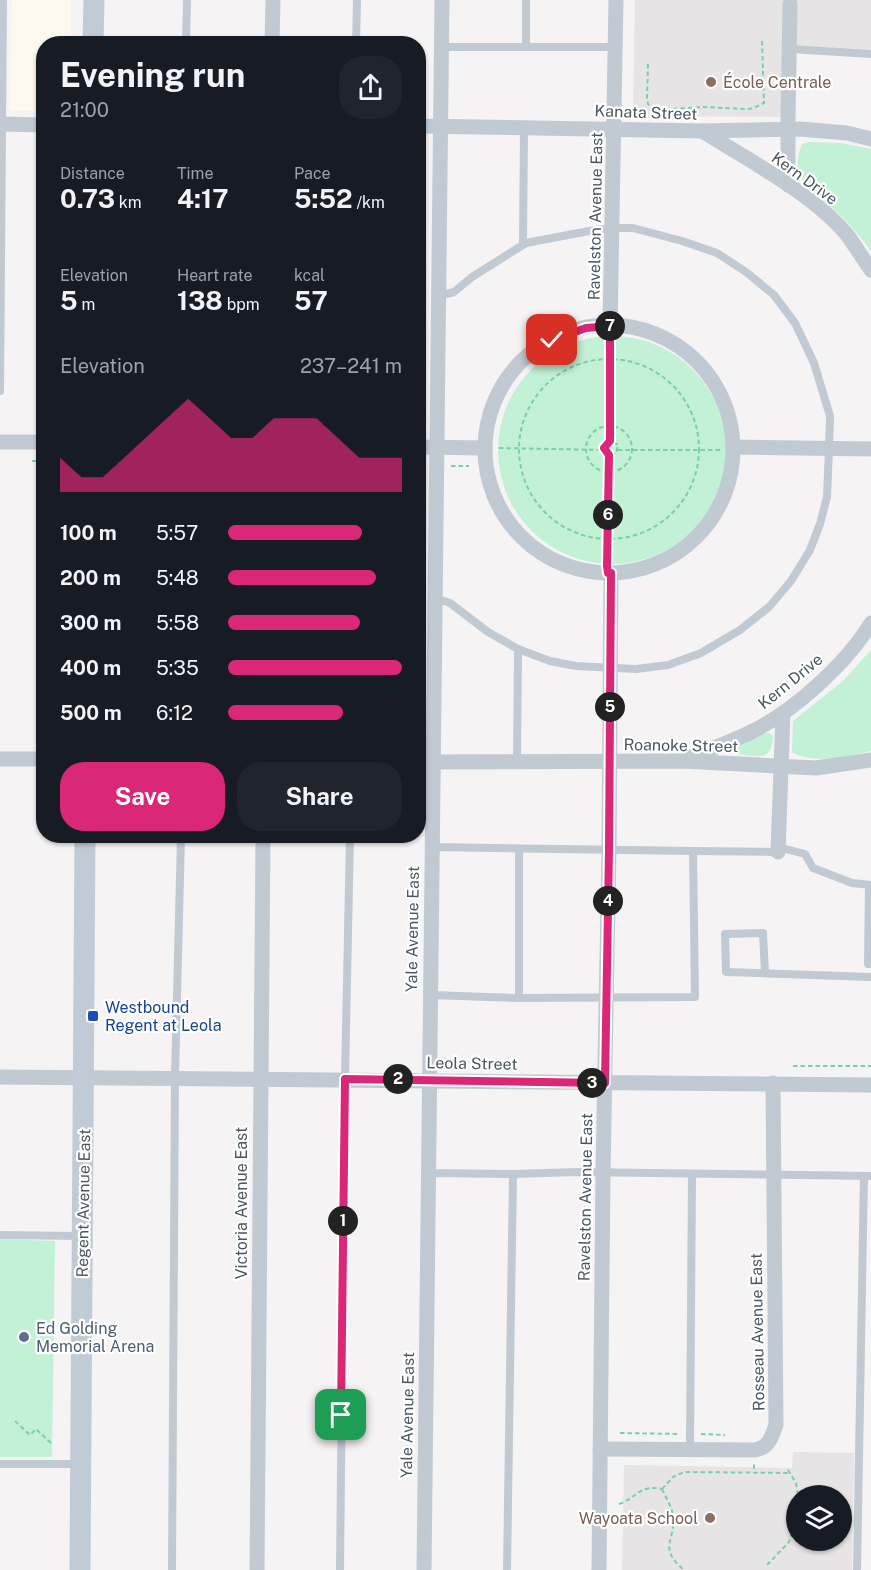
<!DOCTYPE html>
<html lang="en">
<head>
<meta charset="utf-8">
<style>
	:root { --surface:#171b24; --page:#20242c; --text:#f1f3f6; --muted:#9ea1a6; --accent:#db2777 }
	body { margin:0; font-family:"Public Sans",sans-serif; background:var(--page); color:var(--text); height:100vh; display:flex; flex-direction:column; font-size:22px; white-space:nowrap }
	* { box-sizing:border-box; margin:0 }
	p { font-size:20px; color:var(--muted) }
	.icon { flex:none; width:33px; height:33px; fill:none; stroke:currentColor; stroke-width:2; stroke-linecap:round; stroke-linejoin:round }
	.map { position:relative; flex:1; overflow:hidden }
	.panel { position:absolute; left:36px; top:36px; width:390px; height:807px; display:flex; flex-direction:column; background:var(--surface); border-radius:24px; box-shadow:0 2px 4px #0004 }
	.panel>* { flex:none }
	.tools { position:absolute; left:786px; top:1485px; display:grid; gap:12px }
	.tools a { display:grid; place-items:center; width:66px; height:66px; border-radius:50%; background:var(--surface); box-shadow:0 2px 4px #0004; font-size:30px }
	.pin { position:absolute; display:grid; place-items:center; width:51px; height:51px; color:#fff; margin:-26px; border-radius:12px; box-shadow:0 3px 9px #0006 }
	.km { position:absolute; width:30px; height:30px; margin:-15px; border-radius:50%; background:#222; color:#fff; font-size:16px; line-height:30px; text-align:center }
	.round { display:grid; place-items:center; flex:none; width:63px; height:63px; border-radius:24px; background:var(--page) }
	.headline { display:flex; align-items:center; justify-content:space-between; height:102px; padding:0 24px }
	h1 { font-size:33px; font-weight:700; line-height:45px }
	.metrics { display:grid; grid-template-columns:repeat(3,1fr); gap:9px; height:102px; padding:6px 24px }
	.metrics div { display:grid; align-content:center }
	.metrics b { font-size:26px; font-weight:700 }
	.metrics small { font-size:16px; font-weight:400 }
	.metrics p { font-size:16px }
	.chart { height:168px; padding:12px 24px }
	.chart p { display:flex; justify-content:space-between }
	.chart svg { width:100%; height:108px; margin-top:6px; fill:var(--accent); opacity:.7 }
	.button { display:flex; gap:12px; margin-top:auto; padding:12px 24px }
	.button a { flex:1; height:69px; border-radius:24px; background:var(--accent); color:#fff; font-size:24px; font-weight:700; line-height:69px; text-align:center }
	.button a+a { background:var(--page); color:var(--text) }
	ul { padding:0 24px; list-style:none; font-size:20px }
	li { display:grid; grid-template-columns:96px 72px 1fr; align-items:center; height:45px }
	li i { height:15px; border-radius:8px; background:var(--accent) }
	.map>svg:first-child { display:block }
	.commercial { fill:#fdf9ef }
	.education { fill:#e6e4e5; fill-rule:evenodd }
	.green { fill:#c3f1d5 }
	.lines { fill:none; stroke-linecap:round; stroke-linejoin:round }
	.path { stroke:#7ad0a6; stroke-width:2; stroke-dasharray:4.5 3; stroke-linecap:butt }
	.lane { stroke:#c1cad2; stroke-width:8 }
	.street { stroke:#c1cad2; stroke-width:15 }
	.secondary { stroke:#c1cbd6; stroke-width:21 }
	.route-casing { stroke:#fff; stroke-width:12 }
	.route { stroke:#db2777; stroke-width:8 }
	.education-dot { fill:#8d6e63; stroke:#fff; stroke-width:2 }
	.transit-dot { fill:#1a4fb4; stroke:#fff; stroke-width:2 }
	.service-dot { fill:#5c6f8a; stroke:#fff; stroke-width:2 }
	.labels { text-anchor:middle; stroke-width:4.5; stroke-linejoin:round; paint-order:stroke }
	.education-label { font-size:16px; fill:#785e54; stroke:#fff; text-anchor:start }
	.street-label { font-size:16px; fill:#4a5661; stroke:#fff }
	.transit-label { font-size:16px; fill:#164399; stroke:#fff; text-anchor:start }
	.service-label { font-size:16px; fill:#4e5e75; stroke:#fff; text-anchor:start }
</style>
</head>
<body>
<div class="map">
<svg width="871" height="1570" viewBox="0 0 871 1570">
	<rect width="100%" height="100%" fill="#f5f3f3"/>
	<polygon class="commercial" points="12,0 71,0 71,43 44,44 43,111 9,111"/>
	<g class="education">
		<polygon points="635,0 871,0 871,54 790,49 788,117 633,116"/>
		<path d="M793 1452 854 1453 852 1570H622L624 1465 792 1468ZM796 1496H842V1540H796Z"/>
	</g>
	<g class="green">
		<path d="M808 142 841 143 871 149V251C861 237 849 223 837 212 814 191 787 180 802 144Z"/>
		<circle cx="612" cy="450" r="114"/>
		<path d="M871 650V751C848 756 813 765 792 752L793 721 843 681Z"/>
		<path d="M765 733H770L773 737C772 764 755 755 733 754V749Z"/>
		<polygon points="0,1239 55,1241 52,1457 0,1457"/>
	</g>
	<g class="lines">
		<g class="path">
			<polyline points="648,64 647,98 648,104 652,109 660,110 702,107 747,109 754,108 764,103 762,40"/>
			<circle cx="609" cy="449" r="90"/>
			<circle cx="609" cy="449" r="23"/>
			<polyline points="610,441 610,339"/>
			<polyline points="499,448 604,450"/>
			<polyline points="618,450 720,450"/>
			<polyline points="32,461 44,461"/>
			<polyline points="451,466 469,466"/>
			<polyline points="607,560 609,455 604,448 607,442 612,441 618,445 616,454 609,455"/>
			<polyline points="793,1066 871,1066"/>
			<polyline points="15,1421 30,1435 36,1429 53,1445"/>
			<polyline points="620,1433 680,1434"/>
			<polyline points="701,1434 725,1435"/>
			<polyline points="754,1469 754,1462"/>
			<polyline points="788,1470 796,1483 798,1496"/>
			<polyline points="662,1489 673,1477 684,1472 790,1473"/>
			<path d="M662 1489C666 1498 672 1507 673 1516 676 1541 657 1547 684 1570"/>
			<path d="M619 1504C637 1498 639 1484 662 1489"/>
			<polyline points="767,1565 789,1542 796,1521"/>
		</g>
		<g class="lane">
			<polyline points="526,0 526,47"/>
			<polyline points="186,44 187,0"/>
			<polyline points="356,44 357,0"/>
			<polyline points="441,47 615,47"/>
			<polyline points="790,49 871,54"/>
			<polyline points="523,244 524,127"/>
			<polyline points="0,391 3,0"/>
			<polyline points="435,598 450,603 488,632 518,649 550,661 576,666 636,669 668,665 701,653 740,630 769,607 791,581 810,550 820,524 827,497 829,448 830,416 814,363 795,323 774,295 746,272 717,253 682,241 633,228 612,228 589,231 526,243 472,277 454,292 438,296"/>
			<polyline points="517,762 518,649"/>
			<polyline points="778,847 805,854 813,868 852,883 871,885"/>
			<polyline points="693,851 778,852"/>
			<polyline points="869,885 868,964 871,964"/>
			<polyline points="765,973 763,933 725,934 726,972 871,977"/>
			<polyline points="430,995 519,998 695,997 693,851 431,847"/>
			<polyline points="519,998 519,849"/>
			<polyline points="428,1173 513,1174 579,1172 871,1176"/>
			<polyline points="0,1235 79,1236"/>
			<polyline points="690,1450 692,1174"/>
			<polyline points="0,1464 80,1464"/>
			<polyline points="172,1570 175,1078 181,836"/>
			<polyline points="340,1570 345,1079 350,836"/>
			<polyline points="507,1570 513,1174"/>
			<polyline points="857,1570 864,1176"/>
		</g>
		<g class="street">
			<polyline points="272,44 273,0"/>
			<polyline points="0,124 44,125"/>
			<polyline points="418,126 702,131 800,129 847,133 871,139"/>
			<path d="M702 131C747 159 815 195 848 236 856 247 863 259 871 270"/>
			<polyline points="788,185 788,117 790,4"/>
			<polyline points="610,325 616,0"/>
			<circle cx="609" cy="449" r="124"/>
			<polyline points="0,442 44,442"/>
			<polyline points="418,447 485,448"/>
			<polyline points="733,447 871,449"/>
			<path d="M689 758C710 749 732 742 753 731 794 711 847 663 871 623"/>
			<polyline points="0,759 44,759"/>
			<polyline points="418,762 682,761 816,768 871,760"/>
			<polyline points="778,852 783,713"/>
			<polyline points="0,1077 871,1085"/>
			<path d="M600 1449 754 1450C769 1448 771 1438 776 1425L773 1083"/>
			<polyline points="257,1570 263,836"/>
			<polyline points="424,1570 442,0"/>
			<polyline points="599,1570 603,1173 609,850 611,573"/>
		</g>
		<g class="secondary">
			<polyline points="93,44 94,0"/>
			<polyline points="80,1570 85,836"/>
		</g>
	</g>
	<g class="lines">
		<g class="route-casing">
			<polyline id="route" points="341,1415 345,1079 605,1083 609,850 611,573 608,573 607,566 609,455 604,448 610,441 610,326 586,328 552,340"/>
		</g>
		<use href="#route" class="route"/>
	</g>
	<g class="education-dot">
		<circle cx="711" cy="82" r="6"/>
		<circle cx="710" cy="1518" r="6"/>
	</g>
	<rect class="transit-dot" x="87" y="1010" width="12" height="12" rx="3"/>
	<circle class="service-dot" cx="24" cy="1337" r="6"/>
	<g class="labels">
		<g class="education-label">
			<text x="723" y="88">École Centrale</text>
			<text x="698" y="1524" text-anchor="end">Wayoata School</text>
		</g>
		<g class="street-label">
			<text transform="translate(646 112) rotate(2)" y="6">Kanata Street</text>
			<text transform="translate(805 178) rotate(36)" y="6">Kern Drive</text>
			<text transform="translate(595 216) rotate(-89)" y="6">Ravelston Avenue East</text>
			<text transform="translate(790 681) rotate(-39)" y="6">Kern Drive</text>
			<text transform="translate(681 745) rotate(1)" y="6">Roanoke Street</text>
			<text transform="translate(412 929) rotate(-89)" y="6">Yale Avenue East</text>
			<text transform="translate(472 1063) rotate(1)" y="6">Leola Street</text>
			<text transform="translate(585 1197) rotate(-89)" y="6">Ravelston Avenue East</text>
			<text transform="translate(83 1203) rotate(-89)" y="6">Regent Avenue East</text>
			<text transform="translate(241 1203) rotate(-90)" y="6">Victoria Avenue East</text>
			<text transform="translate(757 1332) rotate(-91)" y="6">Rosseau Avenue East</text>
			<text transform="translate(407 1415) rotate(-89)" y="6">Yale Avenue East</text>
		</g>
		<g class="transit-label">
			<text x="105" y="1013">Westbound<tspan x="105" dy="18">Regent at Leola</tspan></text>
		</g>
		<g class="service-label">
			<text x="36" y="1334">Ed Golding<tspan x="36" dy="18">Memorial Arena</tspan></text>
		</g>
	</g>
</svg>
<div class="tools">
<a><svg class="icon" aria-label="layers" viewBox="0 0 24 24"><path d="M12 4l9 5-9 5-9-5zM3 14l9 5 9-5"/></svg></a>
</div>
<div class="pin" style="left:341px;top:1415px;background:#1e9e55"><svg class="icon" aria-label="arrive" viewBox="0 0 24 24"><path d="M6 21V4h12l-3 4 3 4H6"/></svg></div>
<div class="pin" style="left:552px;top:340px;background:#d93025"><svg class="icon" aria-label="check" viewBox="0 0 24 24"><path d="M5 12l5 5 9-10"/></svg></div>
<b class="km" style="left:343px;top:1221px">1</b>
<b class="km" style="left:398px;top:1079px">2</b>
<b class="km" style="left:592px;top:1083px">3</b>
<b class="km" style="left:608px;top:901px">4</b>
<b class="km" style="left:610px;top:707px">5</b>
<b class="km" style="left:608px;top:515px">6</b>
<b class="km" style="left:610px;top:326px">7</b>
<section class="panel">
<div class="headline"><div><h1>Evening run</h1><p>21:00</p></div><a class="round"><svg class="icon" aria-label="share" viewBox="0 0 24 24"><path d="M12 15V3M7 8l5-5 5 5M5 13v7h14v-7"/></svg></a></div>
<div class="metrics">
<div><p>Distance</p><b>0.73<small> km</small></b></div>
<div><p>Time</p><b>4:17</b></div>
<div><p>Pace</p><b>5:52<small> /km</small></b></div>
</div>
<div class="metrics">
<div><p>Elevation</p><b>5<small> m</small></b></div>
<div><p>Heart rate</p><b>138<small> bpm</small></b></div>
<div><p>kcal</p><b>57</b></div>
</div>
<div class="chart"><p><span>Elevation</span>237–241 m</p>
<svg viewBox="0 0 160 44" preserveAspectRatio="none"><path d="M0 44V30L10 38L20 38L30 30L40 22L50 14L60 6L70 14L80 22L90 22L100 14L110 14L120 14L130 22L140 30L150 30L160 30V44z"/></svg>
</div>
<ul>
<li><b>100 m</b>5:57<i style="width:77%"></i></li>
<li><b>200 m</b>5:48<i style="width:85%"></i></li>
<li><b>300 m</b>5:58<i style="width:76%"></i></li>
<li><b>400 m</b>5:35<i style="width:100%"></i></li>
<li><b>500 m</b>6:12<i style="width:66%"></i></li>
</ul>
<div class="button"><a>Save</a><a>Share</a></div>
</section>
</div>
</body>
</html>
